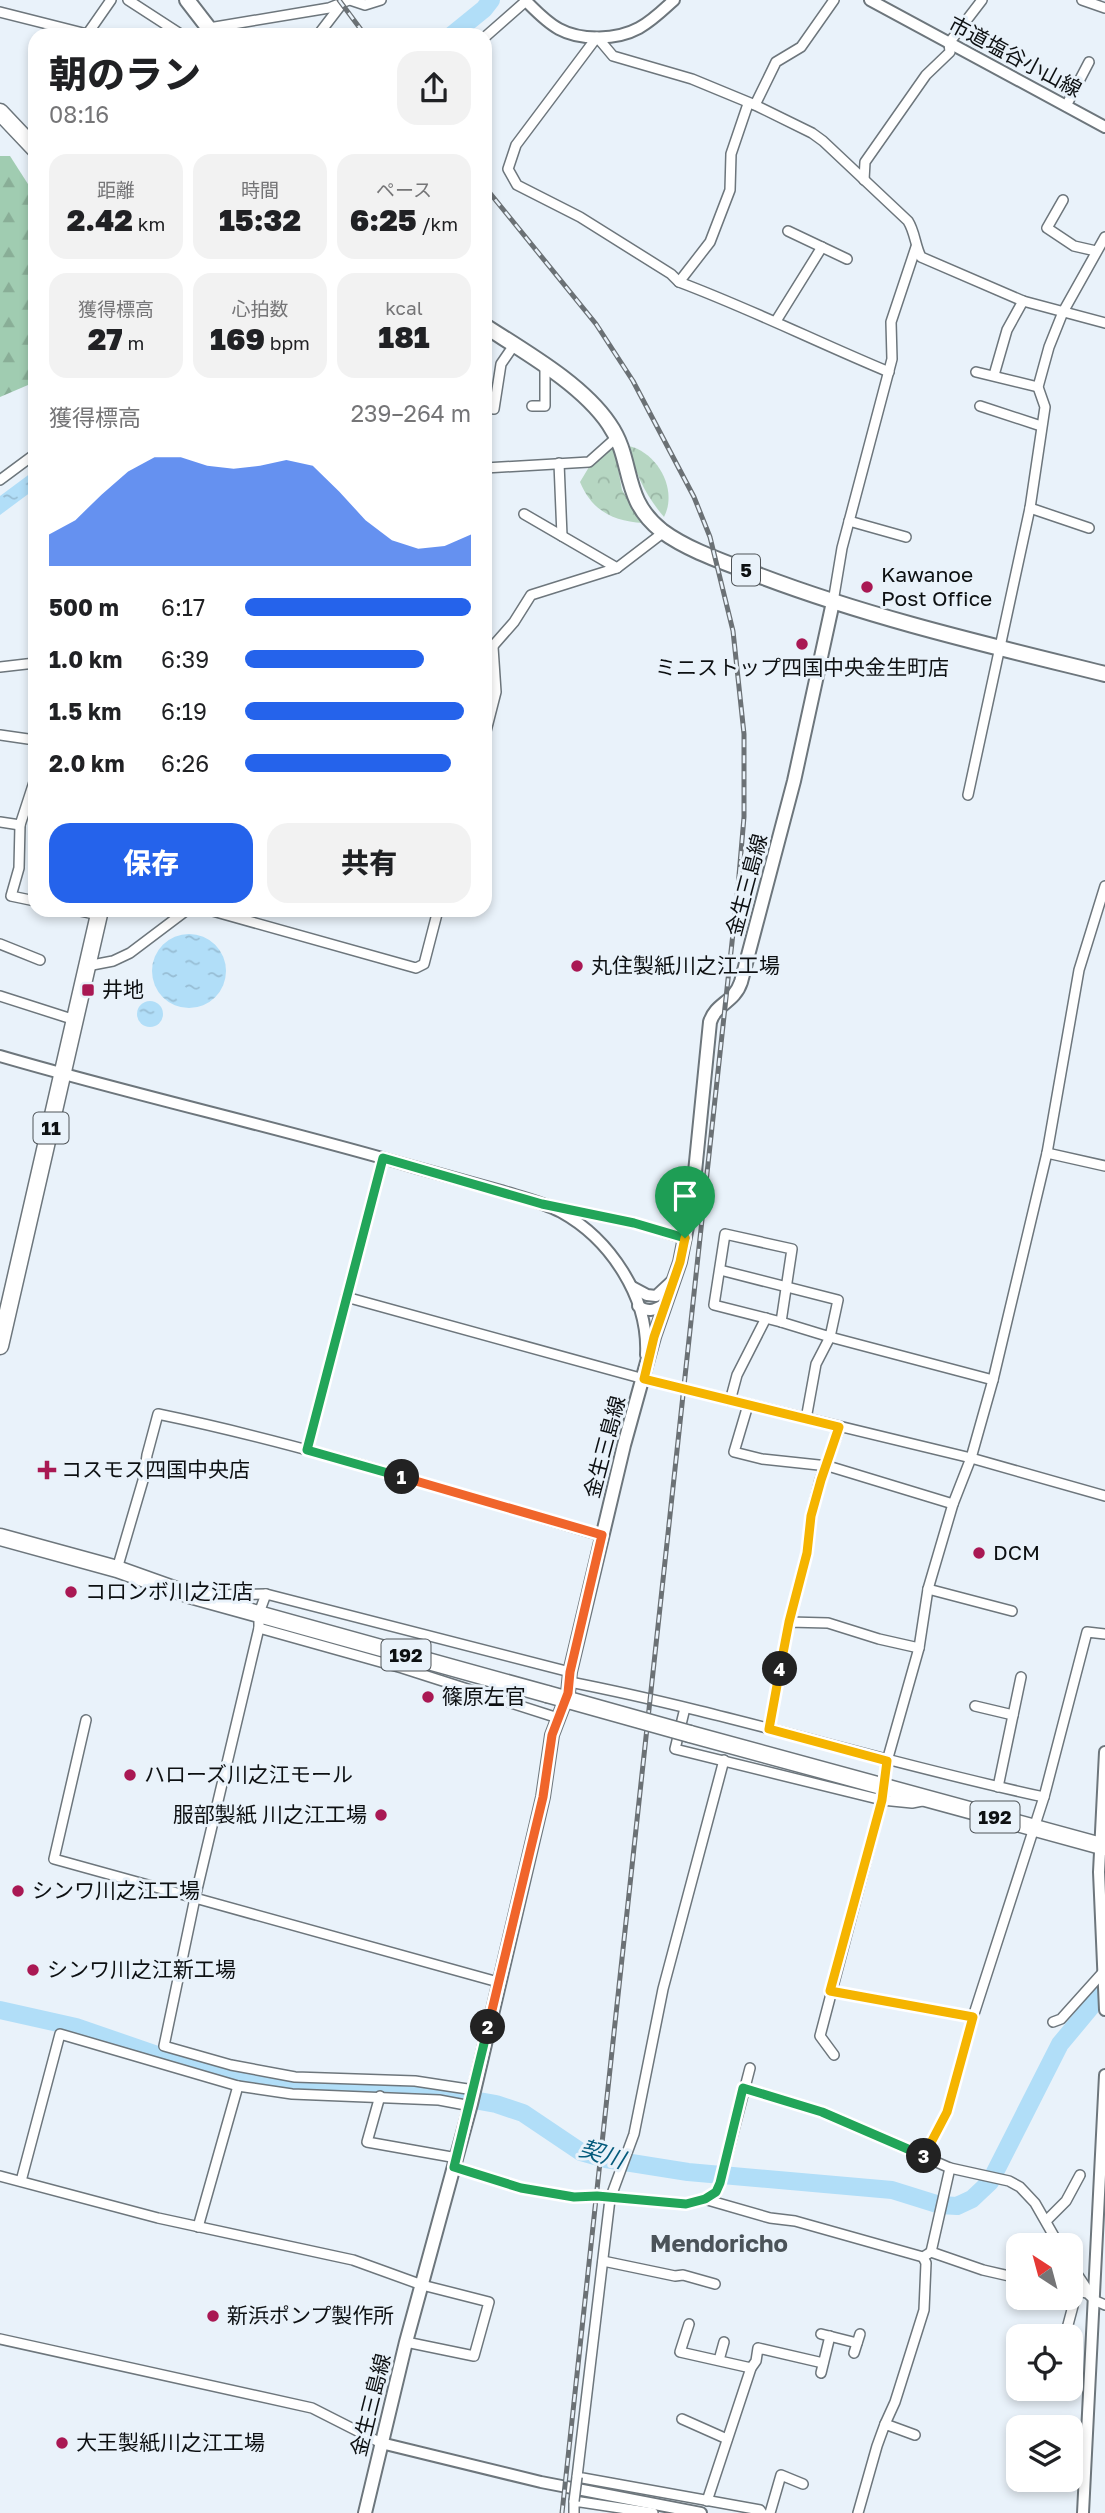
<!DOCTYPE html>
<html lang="ja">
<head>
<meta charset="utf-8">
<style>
	:root { --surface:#fff; --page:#f2f2f2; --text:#202124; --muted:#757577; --accent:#2563eb }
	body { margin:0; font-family:"Golos Text","Noto Sans JP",sans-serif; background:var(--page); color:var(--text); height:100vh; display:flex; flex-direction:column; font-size:26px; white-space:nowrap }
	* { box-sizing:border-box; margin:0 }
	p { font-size:23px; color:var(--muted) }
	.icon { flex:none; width:38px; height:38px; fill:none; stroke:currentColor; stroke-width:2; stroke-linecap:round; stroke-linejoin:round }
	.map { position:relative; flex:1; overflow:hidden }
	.drawer { position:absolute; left:28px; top:28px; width:464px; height:889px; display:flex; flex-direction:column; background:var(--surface); border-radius:21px; box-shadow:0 4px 10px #0003 }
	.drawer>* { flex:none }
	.needle { width:46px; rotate:324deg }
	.tools { position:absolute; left:1006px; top:2233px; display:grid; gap:14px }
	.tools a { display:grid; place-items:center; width:77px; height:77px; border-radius:14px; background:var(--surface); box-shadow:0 4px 10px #0003; font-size:35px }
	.pin { position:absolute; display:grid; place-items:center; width:60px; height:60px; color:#fff; margin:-72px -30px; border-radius:50% 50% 50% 0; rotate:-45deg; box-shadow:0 0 7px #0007 }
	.pin .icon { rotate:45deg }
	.km { position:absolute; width:35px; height:35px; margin:-18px; border-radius:50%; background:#222; color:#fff; font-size:19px; line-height:35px; text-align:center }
	.round { display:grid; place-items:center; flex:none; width:74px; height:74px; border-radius:21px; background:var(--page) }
	.headline { display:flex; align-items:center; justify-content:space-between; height:119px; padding:0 21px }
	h1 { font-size:38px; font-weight:800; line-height:52px }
	.metrics { display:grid; grid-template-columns:repeat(3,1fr); gap:10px; height:119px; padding:7px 21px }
	.metrics div { display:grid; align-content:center; border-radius:18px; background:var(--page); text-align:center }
	.metrics b { font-size:30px; font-weight:800 }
	.metrics small { font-size:19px; font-weight:400 }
	.metrics p { font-size:19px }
	.chart { height:196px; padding:14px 21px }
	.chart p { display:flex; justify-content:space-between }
	.chart svg { width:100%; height:126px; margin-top:7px; fill:var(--accent); opacity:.7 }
	.button { display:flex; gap:14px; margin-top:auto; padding:14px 21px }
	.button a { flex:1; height:80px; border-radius:21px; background:var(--accent); color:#fff; font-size:28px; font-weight:800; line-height:80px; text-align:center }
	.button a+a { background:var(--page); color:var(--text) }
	ul { padding:0 21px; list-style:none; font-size:23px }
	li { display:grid; grid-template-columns:112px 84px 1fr; align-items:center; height:52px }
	li i { height:18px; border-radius:9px; background:var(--accent) }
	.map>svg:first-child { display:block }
	.forest { fill:url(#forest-firs) }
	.park { fill:url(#park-crowns) }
	.water { fill:url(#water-ripples) }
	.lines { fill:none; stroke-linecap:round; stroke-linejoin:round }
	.river { stroke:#b1def8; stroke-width:18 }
	.minor-casing { stroke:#6d767c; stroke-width:12 }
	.tertiary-casing { stroke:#6d767c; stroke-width:14 }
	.secondary-casing { stroke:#6d767c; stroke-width:16 }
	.primary-casing { stroke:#6d767c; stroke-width:18 }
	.trunk-casing { stroke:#6d767c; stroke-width:19 }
	.minor { stroke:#fff; stroke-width:9 }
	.tertiary { stroke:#fff; stroke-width:10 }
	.secondary { stroke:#fff; stroke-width:12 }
	.primary { stroke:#fff; stroke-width:14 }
	.trunk { stroke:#fff; stroke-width:16 }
	.rail-casing { stroke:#6b7175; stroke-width:5 }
	.rail { stroke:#e9f2fa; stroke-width:2.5; stroke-dasharray:8; stroke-linecap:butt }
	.minor-bridge-casing { stroke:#6d767c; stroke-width:12; stroke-linecap:butt }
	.trunk-bridge-casing { stroke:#6d767c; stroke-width:19; stroke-linecap:butt }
	.minor-bridge { stroke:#fff; stroke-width:9 }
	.trunk-bridge { stroke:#fff; stroke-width:16 }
	.split-1-casing { stroke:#fff; stroke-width:14 }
	.split-2-casing { stroke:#fff; stroke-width:14 }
	.split-3-casing { stroke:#fff; stroke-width:14 }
	.split-4-casing { stroke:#fff; stroke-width:14 }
	.split-5-casing { stroke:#fff; stroke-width:14 }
	.split-1 { stroke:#22a559; stroke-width:9 }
	.split-2 { stroke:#f0652b; stroke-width:9 }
	.split-3 { stroke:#22a559; stroke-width:9 }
	.split-4 { stroke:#f5b400; stroke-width:9 }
	.split-5 { stroke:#f5b400; stroke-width:9 }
	.poi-dot { fill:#a91853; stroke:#e9f2fa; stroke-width:2.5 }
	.labels { text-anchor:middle; stroke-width:6; stroke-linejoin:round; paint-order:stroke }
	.shield { fill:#e9f2fa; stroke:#4f5458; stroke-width:2 }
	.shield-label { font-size:19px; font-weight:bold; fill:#0d1012 }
	.street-label { font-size:21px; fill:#0d1012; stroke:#e9f2fa }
	.poi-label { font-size:21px; fill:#0d1012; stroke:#e9f2fa; text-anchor:start }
	.water-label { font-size:23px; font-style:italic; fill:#045a7b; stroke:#e9f2fa }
	.quarter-label { font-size:24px; font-weight:bold; fill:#4b5359; stroke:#e9f2fa }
</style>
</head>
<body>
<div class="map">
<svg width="1105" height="2513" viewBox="0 0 1105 2513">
	<defs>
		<pattern id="forest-firs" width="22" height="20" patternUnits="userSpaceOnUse" patternTransform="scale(1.75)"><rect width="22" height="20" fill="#a0ccb1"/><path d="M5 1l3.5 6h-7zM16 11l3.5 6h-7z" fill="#89ae97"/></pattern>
		<pattern id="park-crowns" width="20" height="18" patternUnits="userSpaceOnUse" patternTransform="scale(1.75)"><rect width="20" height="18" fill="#b6d6c2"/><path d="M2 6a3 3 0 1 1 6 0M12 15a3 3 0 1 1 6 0" fill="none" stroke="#9bb7a6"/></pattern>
		<pattern id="water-ripples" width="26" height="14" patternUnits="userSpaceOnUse" patternTransform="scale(1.75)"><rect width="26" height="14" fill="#b1def8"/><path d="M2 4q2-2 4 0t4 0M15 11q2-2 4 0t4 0" fill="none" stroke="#97bdd4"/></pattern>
	</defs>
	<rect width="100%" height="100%" fill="#e9f2fa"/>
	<polygon class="forest" points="0,156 10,156 35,195 35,382 0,397"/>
	<g class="park">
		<path d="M614 446 622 490 643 523C613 521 592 511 580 482L589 467Z"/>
		<path d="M629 446C658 453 678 490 664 517 646 496 635 474 629 446Z"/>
	</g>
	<g class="water">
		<polygon points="35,470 35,489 0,515 0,496"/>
		<circle cx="189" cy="971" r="37"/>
		<circle cx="150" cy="1014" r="13"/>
	</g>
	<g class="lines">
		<g class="river">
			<polyline points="452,35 484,9 491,0"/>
			<polyline points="0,2010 76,2027 192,2067 283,2085 400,2091 440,2094 496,2104 523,2113 581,2152 606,2159 688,2172 892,2190 940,2205 957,2206 972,2199 990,2182 1060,2044 1105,1990"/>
		</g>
		<g class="minor-casing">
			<g id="minor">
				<polyline points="128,0 182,35"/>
				<polyline points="350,0 365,5 381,0"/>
				<polyline points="1082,0 1105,8"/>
				<polyline points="0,12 91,35"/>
				<polyline points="88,33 111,0"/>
				<polyline points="202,35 209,28 329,8 349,0"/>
				<polyline points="318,35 341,5"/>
				<polyline points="485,37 527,0"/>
				<polyline points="755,105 776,62 801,47 834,0"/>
				<polyline points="1066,106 1089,62"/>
				<polyline points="864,180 865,162 926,75 950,52 949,43 982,0"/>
				<polyline points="1063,200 1047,228 1074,246 1096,251"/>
				<polyline points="788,231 847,259"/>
				<polyline points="679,282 710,242 730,190 731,154 748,104"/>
				<polyline points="776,321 822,247"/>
				<path d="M889 372C819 343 751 309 679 282L671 274 580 217 517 185 508 169 516 145 597 37 613 56 692 79 755 105 812 133 823 141 908 221C915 232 915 245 921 257L1023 301 1105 323"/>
				<polyline points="976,372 1038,387"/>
				<polyline points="994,375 1007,330 1023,301"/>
				<polyline points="532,406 545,406 545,365"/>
				<polyline points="980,406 1041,426"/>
				<polyline points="485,408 494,409 501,364 514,345"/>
				<polyline points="559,463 562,536"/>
				<polyline points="485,468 589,462 617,437"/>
				<polyline points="0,480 35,454"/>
				<polyline points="1030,508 1089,528"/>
				<polyline points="524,514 617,568"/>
				<polyline points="849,521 906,537"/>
				<polyline points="833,602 842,548 892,359 891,322 916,247"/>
				<polyline points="485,655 514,622 531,595 617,568 664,532"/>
				<polyline points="0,667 35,663"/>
				<polyline points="0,735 35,740"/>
				<polyline points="485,735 496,692 493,647"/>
				<polyline points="35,779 20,825 19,868 11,896 35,901"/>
				<polyline points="968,795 1030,508 1045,407 1038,387 1049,347 1063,312 1105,237"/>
				<polyline points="0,822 20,825"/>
				<polyline points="75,910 99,915"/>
				<polyline points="209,910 416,968 424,964 438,910"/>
				<polyline points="0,944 40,960"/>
				<polyline points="87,966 113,961 130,953 187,910"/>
				<polyline points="0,996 75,1020"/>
				<polyline points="1047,1153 1105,1166"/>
				<polyline points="557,1207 634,1223 685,1239"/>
				<polygon points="725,1234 792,1249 781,1322 714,1305"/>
				<polyline points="720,1270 838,1300 830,1337 781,1322"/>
				<polyline points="346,1297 644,1379 971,1458 1105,1496"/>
				<polyline points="730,1401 737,1375 766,1318"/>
				<polyline points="748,1405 734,1452 762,1459 828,1466 953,1504"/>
				<polyline points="806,1419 816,1364 830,1337 993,1380"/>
				<polyline points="307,1450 383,1158"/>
				<path d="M117 1569 144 1477 147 1455 158 1414C308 1445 455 1493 602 1536"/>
				<polyline points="928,1589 1012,1611"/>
				<polyline points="209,1595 266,1594"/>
				<polyline points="789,1622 807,1553 811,1516 820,1480 840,1427"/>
				<polyline points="259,1628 195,1898 498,1982"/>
				<path d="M570 1682C729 1713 885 1763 1044 1797"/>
				<polyline points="975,1706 1013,1715"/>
				<polyline points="685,1708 675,1749 882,1800 912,1803 922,1801"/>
				<polyline points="558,1718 402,1668 259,1628 259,1613 266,1594 570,1672"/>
				<polyline points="86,1720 54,1859 195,1898 164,2046 231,2065 295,2077 415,2081 474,2090"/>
				<polyline points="769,1729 789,1622 828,1623 879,1639 919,1648"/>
				<polyline points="724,1760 663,1989 634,2134 610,2199 577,2477 760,2510 762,2513"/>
				<polyline points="998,1787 1021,1677"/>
				<polyline points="830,1991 973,2017"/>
				<polyline points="1053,2022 1061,2019 1105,1970"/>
				<polyline points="834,2055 820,2036 882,1800 887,1761 919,1648 928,1589 953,1504 971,1458 993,1380 1047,1153 1079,970 1105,886"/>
				<polyline points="743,2088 822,2112 950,2168 1009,2181 1020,2187 1035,2203 1059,2245"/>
				<polyline points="380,2096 367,2142 457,2158"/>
				<polyline points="924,2156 947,2112 973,2017 1044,1797 1087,1632 1105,1634"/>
				<polyline points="454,2167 521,2188 574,2197 597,2196 686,2204 704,2199 716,2192 720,2183 750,2068"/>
				<polyline points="0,2176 158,2218 353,2260 422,2285 489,2302 474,2356 406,2342"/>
				<polyline points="21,2181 60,2034 238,2086 292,2094 439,2100 471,2106"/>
				<polyline points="704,2199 770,2218 795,2221 923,2257 931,2252 983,2270 1018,2278"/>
				<polyline points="1046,2221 1066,2201 1080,2175"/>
				<polyline points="198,2227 238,2086"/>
				<polyline points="931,2252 950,2168"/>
				<polyline points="603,2261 675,2276 683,2275 715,2284"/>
				<polyline points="1071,2265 1095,2301"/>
				<polyline points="1071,2290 1087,2293 1096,2301 1105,2305"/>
				<polyline points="689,2324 680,2352 751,2368"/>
				<polyline points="821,2334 857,2343"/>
				<polyline points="1065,2336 1077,2291"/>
				<polyline points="0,2339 312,2408 381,2443"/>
				<polyline points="1012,2341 1018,2338"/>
				<polyline points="854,2353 860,2334"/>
				<polyline points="719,2360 724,2342"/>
				<polyline points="821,2373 830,2336"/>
				<polyline points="682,2419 727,2439"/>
				<polyline points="885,2424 895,2402 924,2310 926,2263 923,2257"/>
				<polyline points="707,2501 751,2368 756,2361 758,2348 823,2363"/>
				<polyline points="574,2513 574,2501 653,2513"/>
				<polyline points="770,2513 781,2475 803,2484"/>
				<polyline points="858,2513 877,2446 885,2424 915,2435"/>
			</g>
		</g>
		<g class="tertiary-casing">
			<g id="tertiary">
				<path d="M525 0C535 10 546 22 559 29 581 41 617 40 639 28 652 21 663 10 674 0"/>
				<polyline points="870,0 1105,127"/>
				<path d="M0 1056C137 1096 277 1127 414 1167 443 1175 472 1183 501 1191 520 1197 543 1202 561 1212 610 1239 649 1297 646 1355"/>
				<polyline points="632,1287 647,1295 656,1296 671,1282"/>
				<path d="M638 1306C648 1312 653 1311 663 1305"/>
				<polyline points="1105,1752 1099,1872 1105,2010"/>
				<polyline points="381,2443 541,2482 701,2513"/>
				<polyline points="1083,2513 1105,2075"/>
			</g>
		</g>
		<g class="secondary-casing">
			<path id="secondary" d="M365 2513 406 2342 471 2104 543 1797 552 1735 568 1693 570 1672 624 1445 654 1337 680 1262 692 1202 710 1022C716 1003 734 1003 741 982L794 781 833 602"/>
		</g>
		<g class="primary-casing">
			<g id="primary">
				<polyline points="187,0 214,35"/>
				<path d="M485 326C525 352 582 384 609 424 635 461 620 498 662 531 689 551 727 563 758 575 871 618 988 645 1105 674"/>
			</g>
		</g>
		<g class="trunk-casing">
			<g id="trunk">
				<polyline points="0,112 35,149"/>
				<polyline points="0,1346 100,910"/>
				<polyline points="0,1537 117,1569 190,1595 547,1694"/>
				<polyline points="690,1734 1105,1847"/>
			</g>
		</g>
		<use href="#minor" class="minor"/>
		<use href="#tertiary" class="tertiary"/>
		<use href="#secondary" class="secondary"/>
		<use href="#primary" class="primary"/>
		<use href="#trunk" class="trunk"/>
		<g class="rail-casing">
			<g id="rail">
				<polyline points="339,0 365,35"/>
				<polyline points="485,187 596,324 633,381 694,497 710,537 733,631 744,734 744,817 738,887 562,2513"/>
			</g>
		</g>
		<use href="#rail" class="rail"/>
		<g class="minor-bridge-casing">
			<polyline id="minor-bridge" points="574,2501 577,2477"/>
		</g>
		<g class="trunk-bridge-casing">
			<polyline id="trunk-bridge" points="547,1694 690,1734"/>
		</g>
		<use href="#minor-bridge" class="minor-bridge"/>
		<use href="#trunk-bridge" class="trunk-bridge"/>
	</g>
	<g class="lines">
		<g class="split-1-casing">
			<polyline id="split-1" points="402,1477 307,1450 383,1158 542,1204 634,1223 685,1238"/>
		</g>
		<g class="split-2-casing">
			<polyline id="split-2" points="402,1477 602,1535 570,1672 568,1693 552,1735 543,1797 488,2027"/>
		</g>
		<g class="split-3-casing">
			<polyline id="split-3" points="488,2027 454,2167 521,2188 574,2197 597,2196 686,2204 705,2199 716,2192 720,2183 743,2088 822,2112 924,2156"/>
		</g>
		<g class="split-4-casing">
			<polyline id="split-4" points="780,1669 769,1729 887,1761 882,1800 830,1991 973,2017 947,2112 924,2156"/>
		</g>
		<g class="split-5-casing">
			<polyline id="split-5" points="685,1238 680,1262 654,1337 644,1379 839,1427 821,1480 811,1516 807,1553 789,1622 780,1669"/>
		</g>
		<use href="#split-1" class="split-1"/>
		<use href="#split-2" class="split-2"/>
		<use href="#split-3" class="split-3"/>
		<use href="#split-4" class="split-4"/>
		<use href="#split-5" class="split-5"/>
	</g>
	<g class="poi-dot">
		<circle cx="867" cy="587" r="7"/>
		<circle cx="802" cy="644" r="7"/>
		<circle cx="577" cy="966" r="7"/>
		<rect x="81" y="983" width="14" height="14" rx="3.5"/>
		<path d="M43.5 1459.5h7v7h7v7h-7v7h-7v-7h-7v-7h7z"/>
		<circle cx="979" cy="1553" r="7"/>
		<circle cx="71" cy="1592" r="7"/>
		<circle cx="428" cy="1697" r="7"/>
		<circle cx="130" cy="1775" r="7"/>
		<circle cx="381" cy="1815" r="7"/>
		<circle cx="18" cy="1891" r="7"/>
		<circle cx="33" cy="1970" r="7"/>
		<circle cx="213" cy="2316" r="7"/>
		<circle cx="62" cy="2443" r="7"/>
	</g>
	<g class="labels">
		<g class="shield">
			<rect x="732" y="554.5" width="28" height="31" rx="5"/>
			<rect x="33.5" y="1112.5" width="35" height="31" rx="5"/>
			<rect x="381.5" y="1639.5" width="49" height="31" rx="5"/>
			<rect x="970.5" y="1801.5" width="49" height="31" rx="5"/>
		</g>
		<g class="shield-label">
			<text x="746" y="577">5</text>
			<text x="51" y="1135">11</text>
			<text x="406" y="1662">192</text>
			<text x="995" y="1824">192</text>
		</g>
		<g class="street-label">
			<text transform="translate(1015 57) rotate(28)" y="7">市道塩谷小山線</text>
			<text transform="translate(747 885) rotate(-75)" y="7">金生三島線</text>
			<text transform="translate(605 1447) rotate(-75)" y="7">金生三島線</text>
			<text transform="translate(371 2405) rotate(-76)" y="7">金生三島線</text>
		</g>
		<g class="poi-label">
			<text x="881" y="582">Kawanoe<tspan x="881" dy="24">Post Office</tspan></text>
			<text x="802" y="675" text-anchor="middle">ミニストップ四国中央金生町店</text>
			<text x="591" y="973">丸住製紙川之江工場</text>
			<text x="102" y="997">井地</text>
			<text x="61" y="1477">コスモス四国中央店</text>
			<text x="993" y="1560">DCM</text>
			<text x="85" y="1599">コロンボ川之江店</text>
			<text x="442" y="1704">篠原左官</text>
			<text x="144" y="1782">ハローズ川之江モール</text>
			<text x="367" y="1822" text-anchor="end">服部製紙 川之江工場</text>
			<text x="32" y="1898">シンワ川之江工場</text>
			<text x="47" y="1977">シンワ川之江新工場</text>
			<text x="227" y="2323">新浜ポンプ製作所</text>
			<text x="76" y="2450">大王製紙川之江工場</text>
		</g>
		<g class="water-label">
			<text transform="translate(602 2154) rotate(17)" y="8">契川</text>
		</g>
		<g class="quarter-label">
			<text x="719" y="2252">Mendoricho</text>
		</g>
	</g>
</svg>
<div class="tools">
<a><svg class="needle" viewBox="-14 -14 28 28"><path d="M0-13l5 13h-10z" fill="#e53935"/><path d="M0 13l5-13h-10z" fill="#757577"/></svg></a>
<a><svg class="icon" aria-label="locate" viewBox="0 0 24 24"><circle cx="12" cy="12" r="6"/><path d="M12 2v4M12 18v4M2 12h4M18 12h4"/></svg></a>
<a><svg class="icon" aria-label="layers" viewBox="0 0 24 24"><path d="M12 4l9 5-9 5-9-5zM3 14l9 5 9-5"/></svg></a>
</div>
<div class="pin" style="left:685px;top:1238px;background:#1e9e55"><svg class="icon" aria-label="arrive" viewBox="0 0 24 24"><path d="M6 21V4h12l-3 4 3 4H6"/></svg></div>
<b class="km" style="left:402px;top:1477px">1</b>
<b class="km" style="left:488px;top:2027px">2</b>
<b class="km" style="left:924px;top:2156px">3</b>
<b class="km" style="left:780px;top:1669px">4</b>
<section class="drawer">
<div class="headline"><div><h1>朝のラン</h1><p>08:16</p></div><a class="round"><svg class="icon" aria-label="share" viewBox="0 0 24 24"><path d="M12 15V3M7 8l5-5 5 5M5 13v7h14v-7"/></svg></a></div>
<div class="metrics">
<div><p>距離</p><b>2.42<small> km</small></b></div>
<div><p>時間</p><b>15:32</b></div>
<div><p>ペース</p><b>6:25<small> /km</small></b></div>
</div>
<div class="metrics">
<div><p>獲得標高</p><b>27<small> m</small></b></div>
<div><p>心拍数</p><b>169<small> bpm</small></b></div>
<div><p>kcal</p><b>181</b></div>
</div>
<div class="chart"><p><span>獲得標高</span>239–264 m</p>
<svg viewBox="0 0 160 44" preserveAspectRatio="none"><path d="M0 44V33L10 28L20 19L30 11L40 6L50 6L60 9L70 10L80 9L90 7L100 9L110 18L120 28L130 35L140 38L150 37L160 33V44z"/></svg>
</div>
<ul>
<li><b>500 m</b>6:17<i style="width:100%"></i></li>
<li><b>1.0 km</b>6:39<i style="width:79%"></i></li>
<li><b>1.5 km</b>6:19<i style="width:97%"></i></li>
<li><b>2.0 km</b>6:26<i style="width:91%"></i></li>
</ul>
<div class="button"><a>保存</a><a>共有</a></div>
</section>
</div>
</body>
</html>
